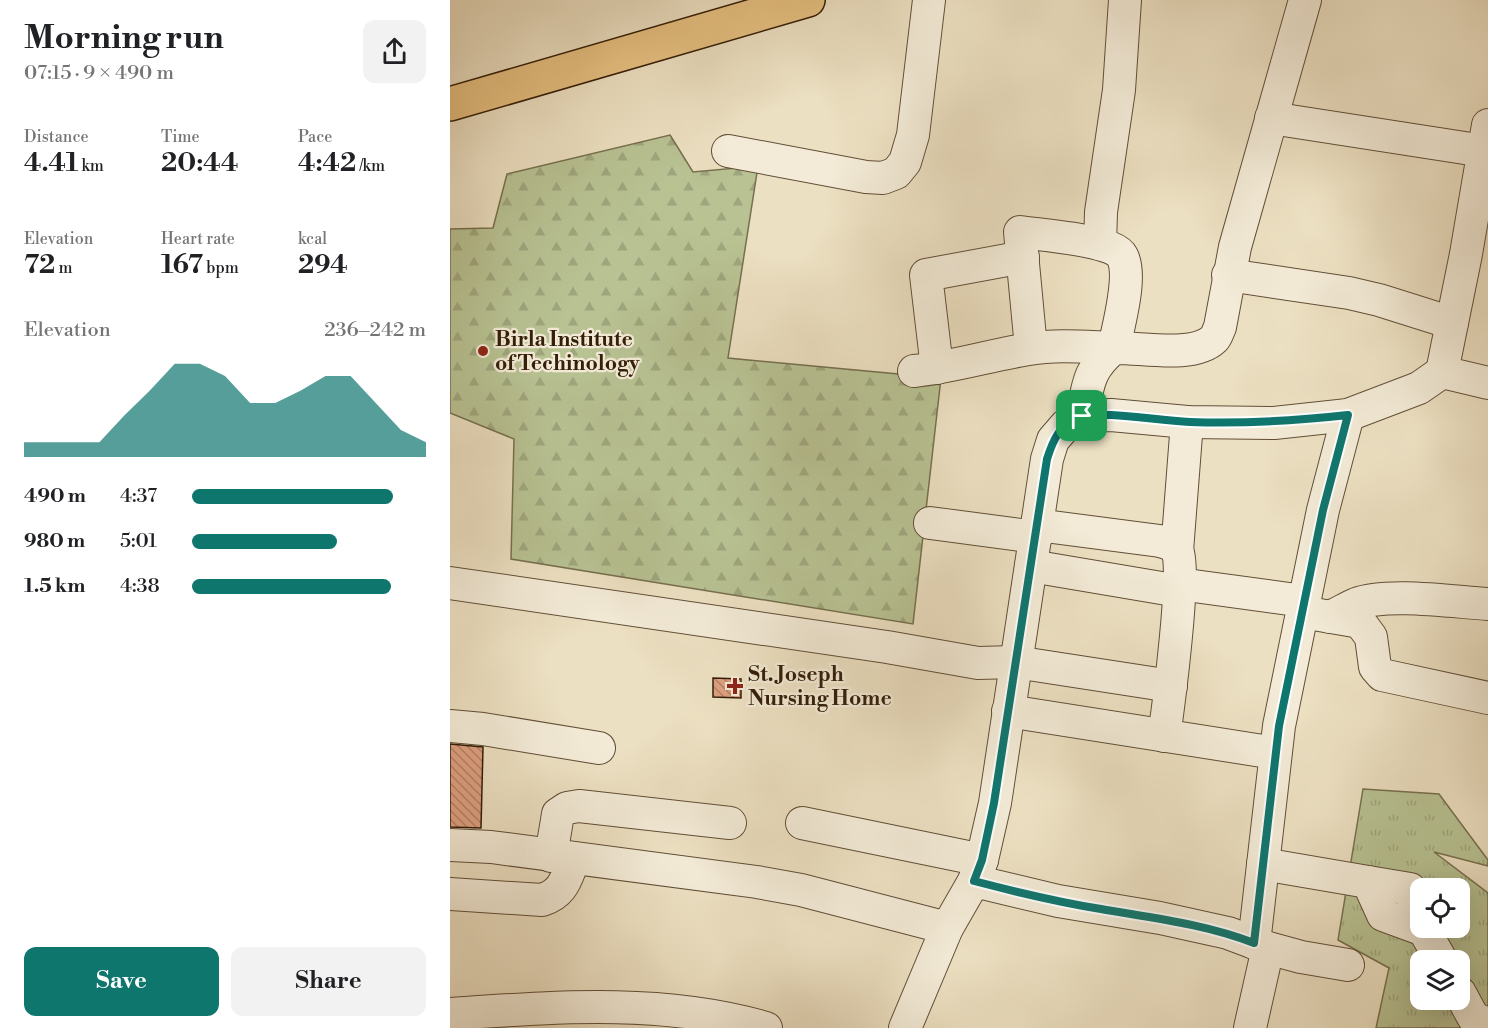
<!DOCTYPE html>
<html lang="en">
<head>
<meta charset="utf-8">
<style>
	:root { --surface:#fff; --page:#f2f2f2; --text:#202124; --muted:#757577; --accent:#0f766e }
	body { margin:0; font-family:"Libre Bodoni",serif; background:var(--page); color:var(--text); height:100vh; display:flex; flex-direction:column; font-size:22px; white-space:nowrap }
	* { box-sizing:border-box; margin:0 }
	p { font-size:20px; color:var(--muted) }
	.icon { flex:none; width:33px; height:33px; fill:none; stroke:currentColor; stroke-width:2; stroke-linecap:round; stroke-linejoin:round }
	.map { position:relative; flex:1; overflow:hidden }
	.drawer { display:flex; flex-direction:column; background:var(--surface); width:450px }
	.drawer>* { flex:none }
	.buttons { position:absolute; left:960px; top:878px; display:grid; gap:12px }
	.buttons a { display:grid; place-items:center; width:60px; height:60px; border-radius:12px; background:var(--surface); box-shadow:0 6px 24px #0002; font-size:30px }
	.pin { position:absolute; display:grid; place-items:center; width:51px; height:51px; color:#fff; margin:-26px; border-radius:12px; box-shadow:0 3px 9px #0006 }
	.round { display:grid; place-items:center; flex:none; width:63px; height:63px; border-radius:12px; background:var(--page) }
	.headline { display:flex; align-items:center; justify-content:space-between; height:102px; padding:0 24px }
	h1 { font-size:33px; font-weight:700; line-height:45px }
	.stats { display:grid; grid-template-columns:repeat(3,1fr); gap:9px; height:102px; padding:6px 24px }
	.stats div { display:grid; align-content:center }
	.stats b { font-size:26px; font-weight:700 }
	.stats small { font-size:16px; font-weight:400 }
	.stats p { font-size:16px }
	.chart { height:168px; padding:12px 24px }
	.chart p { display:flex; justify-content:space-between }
	.chart svg { width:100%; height:108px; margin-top:6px; fill:var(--accent); opacity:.7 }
	.button { display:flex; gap:12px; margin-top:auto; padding:12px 24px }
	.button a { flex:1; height:69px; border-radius:12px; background:var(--accent); color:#fff; font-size:24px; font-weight:700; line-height:69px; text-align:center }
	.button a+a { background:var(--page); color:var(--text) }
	ul { padding:0 24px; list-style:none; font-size:20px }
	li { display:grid; grid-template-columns:96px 72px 1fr; align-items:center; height:45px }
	li i { height:15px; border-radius:8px; background:var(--accent) }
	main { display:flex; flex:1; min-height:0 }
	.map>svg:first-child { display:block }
	.forest { fill:url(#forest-firs); stroke:#76704e; stroke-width:1.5 }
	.park { fill:url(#park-tufts); stroke:#76704e; stroke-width:1.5; fill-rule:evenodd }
	.building { fill:url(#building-back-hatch); stroke:#341e09; stroke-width:1.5 }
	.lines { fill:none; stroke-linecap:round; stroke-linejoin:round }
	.minor-casing { stroke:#624e37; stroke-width:34 }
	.major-casing { stroke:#341e09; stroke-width:36 }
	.minor { stroke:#f3ebd7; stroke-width:32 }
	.major { stroke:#e6c081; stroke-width:33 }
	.route-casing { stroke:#fff; stroke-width:12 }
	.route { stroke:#0f766e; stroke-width:8 }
	.poi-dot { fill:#8f2418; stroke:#f3ebd7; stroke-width:2 }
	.labels { text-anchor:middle; stroke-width:4.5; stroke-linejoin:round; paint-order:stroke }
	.poi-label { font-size:21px; font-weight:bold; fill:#341e09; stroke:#f3ebd7; text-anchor:start }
</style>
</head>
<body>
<main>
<section class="drawer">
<div class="headline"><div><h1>Morning run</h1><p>07:15 · 9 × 490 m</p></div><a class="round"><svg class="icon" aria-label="share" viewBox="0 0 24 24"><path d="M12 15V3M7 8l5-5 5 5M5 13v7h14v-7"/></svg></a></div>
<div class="stats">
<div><p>Distance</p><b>4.41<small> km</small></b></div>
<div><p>Time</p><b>20:44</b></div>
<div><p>Pace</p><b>4:42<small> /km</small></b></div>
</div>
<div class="stats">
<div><p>Elevation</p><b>72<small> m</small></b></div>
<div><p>Heart rate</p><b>167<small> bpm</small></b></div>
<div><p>kcal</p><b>294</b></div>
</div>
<div class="chart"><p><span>Elevation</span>236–242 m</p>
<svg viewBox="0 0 160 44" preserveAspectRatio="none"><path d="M0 44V38L10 38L20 38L30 38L40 27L50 17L60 6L70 6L80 11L90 22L100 22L110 17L120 11L130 11L140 22L150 33L160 38V44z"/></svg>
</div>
<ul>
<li><b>490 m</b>4:37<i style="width:86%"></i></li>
<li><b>980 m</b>5:01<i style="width:62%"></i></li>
<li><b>1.5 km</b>4:38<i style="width:85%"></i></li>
</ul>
<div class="button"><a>Save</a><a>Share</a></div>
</section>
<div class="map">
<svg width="1038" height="1028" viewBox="0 0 1038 1028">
	<defs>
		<pattern id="forest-firs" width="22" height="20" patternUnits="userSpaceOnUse" patternTransform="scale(1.5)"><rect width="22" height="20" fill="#b8c293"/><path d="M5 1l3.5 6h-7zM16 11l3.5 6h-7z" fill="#9fa67d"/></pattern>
		<pattern id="park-tufts" width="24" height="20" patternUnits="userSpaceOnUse" patternTransform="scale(1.5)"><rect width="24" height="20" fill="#b8c293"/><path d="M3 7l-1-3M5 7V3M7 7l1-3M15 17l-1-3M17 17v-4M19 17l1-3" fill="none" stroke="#9fa67d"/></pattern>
		<pattern id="building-back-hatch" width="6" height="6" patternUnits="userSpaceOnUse" patternTransform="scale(1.5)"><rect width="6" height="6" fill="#dda080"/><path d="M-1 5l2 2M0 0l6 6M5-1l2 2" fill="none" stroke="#b48267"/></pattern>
	</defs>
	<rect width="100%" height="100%" fill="#ece0c2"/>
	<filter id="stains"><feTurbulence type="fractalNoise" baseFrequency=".00333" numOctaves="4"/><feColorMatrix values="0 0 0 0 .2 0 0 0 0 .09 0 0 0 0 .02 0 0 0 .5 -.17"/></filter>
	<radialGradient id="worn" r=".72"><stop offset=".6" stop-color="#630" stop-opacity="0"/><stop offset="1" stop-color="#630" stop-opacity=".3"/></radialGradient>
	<polygon class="forest" points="220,135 243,172 308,166 278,358 491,378 463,624 61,559 64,439 0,413 0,229 43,228 57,174"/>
	<path class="park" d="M913 789 989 794 1038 860V866L984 852 1038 893V1028H926L939 968 888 940ZM970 888H1010V927H970ZM970 960H1010V999H970Z"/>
	<g class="building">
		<polygon points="263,678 291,679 291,698 263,697"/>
		<polygon points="0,744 33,747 31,828 0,827"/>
	</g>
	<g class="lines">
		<g class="minor-casing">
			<g id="minor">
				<polyline points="821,118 1034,151"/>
				<polyline points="1038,125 1016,254 992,372 1038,383"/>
				<polyline points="278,151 416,177 433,178 446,173 455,162 463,135 479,0"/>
				<polyline points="650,244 651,212 669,90 675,0"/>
				<polyline points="778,275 899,293 929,300 1002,323"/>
				<polyline points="487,368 476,275 573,257"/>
				<path d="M464 371C503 367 541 355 579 349 607 344 636 347 664 348 668 326 683 276 672 256 664 240 590 235 570 232L581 348"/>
				<path d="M632 416C638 385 638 369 664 348 690 347 743 359 764 339 767 336 768 331 770 327L785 247 855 0"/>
				<polyline points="480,523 586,537"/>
				<path d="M587 525 710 541C716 543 723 544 727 550 737 566 718 709 714 736"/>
				<polyline points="727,551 737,422"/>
				<polyline points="581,566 729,591"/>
				<polyline points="0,583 437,647 528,663 565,662 721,686"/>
				<polyline points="729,584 854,601"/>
				<polyline points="852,612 910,622 921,637 925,667 932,675 1038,698"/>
				<path d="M880 617C889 613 897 608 906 604 937 592 1004 602 1038 604"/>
				<polyline points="558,711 825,753"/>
				<polyline points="0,726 33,729 149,748"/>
				<polyline points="352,823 532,860"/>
				<polyline points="0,845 41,847 307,882 351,890 497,928"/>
				<polyline points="101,856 108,814 117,808 129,806 280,823"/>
				<polyline points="813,864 918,882 933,915 974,930 991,960"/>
				<polyline points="524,881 608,901 710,918 778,933 818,948 851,957 898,965"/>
				<polyline points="918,882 960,889 970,919"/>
				<path d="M0 894 92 900C114 893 116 878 124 859"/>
				<polyline points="804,943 829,726 873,510 898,415"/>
				<polyline points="1010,993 1023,1017 1038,1025"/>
				<path d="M0 1014C106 1007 212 998 316 1028"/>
				<polyline points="455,1028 497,928 524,881 532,860 545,803 597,459 603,440 616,425 632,416 661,415 737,422 824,423 898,415 969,388 992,372"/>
				<polyline points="800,1028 818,948"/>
			</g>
		</g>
		<g class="major-casing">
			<polyline id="major" points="0,104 358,0"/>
		</g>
		<use href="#minor" class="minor"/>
		<use href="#major" class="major"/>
	</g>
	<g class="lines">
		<g class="route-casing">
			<path id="route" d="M661 415C688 416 714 421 740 422 795 424 844 421 898 415L873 510 829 726 804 943C755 924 703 918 651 909 608 902 566 892 524 881L532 860 544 803 597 459C603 440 610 423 632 416 641 414 652 415 661 415Z"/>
		</g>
		<use href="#route" class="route"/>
	</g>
	<g class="poi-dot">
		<circle cx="33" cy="351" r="6"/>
		<path d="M282 677h6v6h6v6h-6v6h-6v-6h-6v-6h6z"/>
	</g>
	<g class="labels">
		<g class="poi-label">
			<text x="45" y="346">Birla Institute<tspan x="45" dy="24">of Techinology</tspan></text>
			<text x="298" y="681">St. Joseph<tspan x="298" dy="24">Nursing Home</tspan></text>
		</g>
	</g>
	<rect width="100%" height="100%" filter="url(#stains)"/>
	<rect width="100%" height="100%" fill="url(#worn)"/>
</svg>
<div class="buttons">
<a><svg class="icon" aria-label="locate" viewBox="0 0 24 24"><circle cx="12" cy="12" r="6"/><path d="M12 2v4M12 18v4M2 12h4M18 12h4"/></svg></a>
<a><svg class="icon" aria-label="layers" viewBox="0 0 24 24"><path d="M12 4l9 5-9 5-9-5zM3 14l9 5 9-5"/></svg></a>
</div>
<div class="pin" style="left:632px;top:416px;background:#1e9e55"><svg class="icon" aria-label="arrive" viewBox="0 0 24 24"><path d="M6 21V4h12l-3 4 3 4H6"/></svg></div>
</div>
</main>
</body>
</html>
